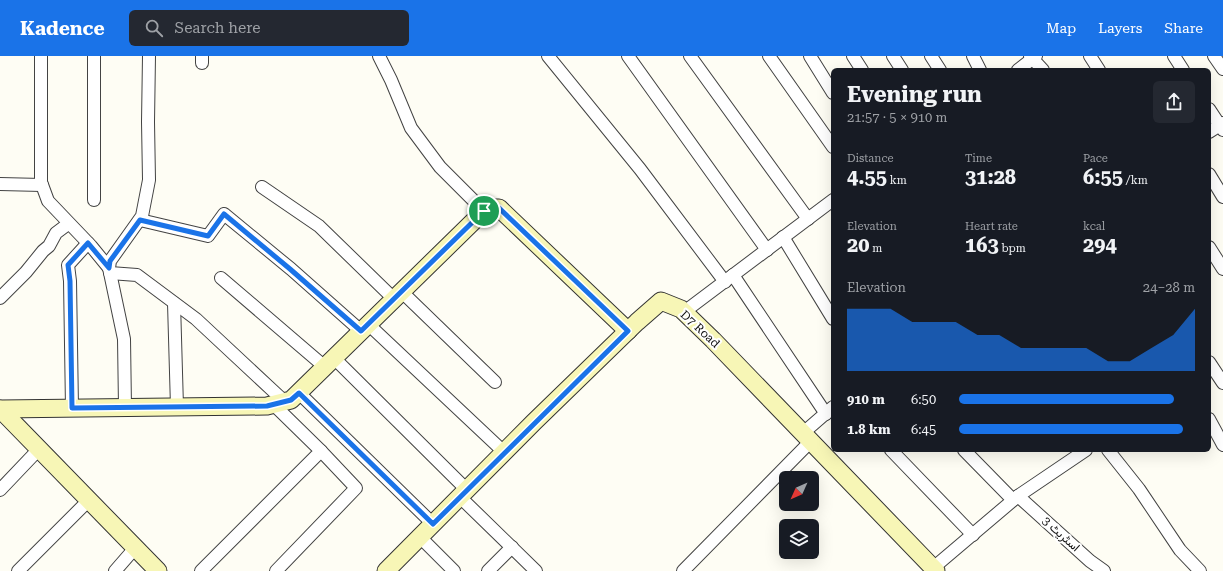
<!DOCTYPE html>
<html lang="en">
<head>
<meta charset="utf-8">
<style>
	:root { --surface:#171b24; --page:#242831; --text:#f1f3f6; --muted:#9ea1a6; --accent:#1a73e8 }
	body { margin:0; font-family:"Roboto Serif",Vazirmatn,serif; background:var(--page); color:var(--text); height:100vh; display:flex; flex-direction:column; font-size:15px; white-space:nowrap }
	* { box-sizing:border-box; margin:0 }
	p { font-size:13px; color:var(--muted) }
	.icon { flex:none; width:22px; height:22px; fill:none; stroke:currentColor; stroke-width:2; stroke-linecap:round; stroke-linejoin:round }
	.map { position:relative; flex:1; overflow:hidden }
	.side { position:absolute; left:831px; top:12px; width:380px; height:384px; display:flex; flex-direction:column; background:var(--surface); border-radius:6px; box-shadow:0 4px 16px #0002 }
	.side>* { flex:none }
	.needle { width:26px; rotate:225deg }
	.buttons { position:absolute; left:779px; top:415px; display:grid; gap:8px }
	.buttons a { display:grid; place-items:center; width:40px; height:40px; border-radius:6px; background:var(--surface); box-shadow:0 4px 16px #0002; font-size:20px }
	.pin { position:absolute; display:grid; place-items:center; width:34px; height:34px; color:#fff; margin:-17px; border:2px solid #fff; border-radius:50%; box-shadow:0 1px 4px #0007 }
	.round { display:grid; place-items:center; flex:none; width:42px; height:42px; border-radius:6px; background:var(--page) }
	.head { display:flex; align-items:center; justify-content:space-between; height:68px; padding:0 16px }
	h1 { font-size:22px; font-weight:700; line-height:30px }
	.metrics { display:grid; grid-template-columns:repeat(3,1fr); gap:6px; height:68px; padding:4px 16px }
	.metrics div { display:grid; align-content:center }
	.metrics b { font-size:20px; font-weight:700 }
	.metrics small { font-size:11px; font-weight:400 }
	.metrics p { font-size:11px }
	.chart { height:112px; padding:8px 16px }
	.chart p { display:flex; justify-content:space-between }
	.chart svg { width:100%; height:72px; margin-top:4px; fill:var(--accent); opacity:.7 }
	ul { padding:0 16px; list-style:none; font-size:13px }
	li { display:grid; grid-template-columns:64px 48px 1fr; align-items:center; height:30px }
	li i { height:10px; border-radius:5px; background:var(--accent) }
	header { display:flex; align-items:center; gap:24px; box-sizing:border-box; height:56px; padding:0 20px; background:var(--accent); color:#fff }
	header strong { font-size:19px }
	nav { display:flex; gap:22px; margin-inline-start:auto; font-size:14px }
	.search { width:280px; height:36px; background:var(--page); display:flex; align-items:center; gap:10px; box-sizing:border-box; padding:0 14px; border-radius:6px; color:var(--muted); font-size:15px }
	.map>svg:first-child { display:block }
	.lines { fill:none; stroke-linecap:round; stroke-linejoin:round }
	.street-casing { stroke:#434343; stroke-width:14 }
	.secondary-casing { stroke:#323232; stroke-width:19 }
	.street { stroke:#fff; stroke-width:12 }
	.secondary { stroke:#f7f6b6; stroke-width:17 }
	.route-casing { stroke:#fff; stroke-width:8 }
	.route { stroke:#1a73e8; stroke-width:5 }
	.labels { text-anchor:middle; stroke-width:4; stroke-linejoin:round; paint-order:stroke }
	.street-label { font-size:12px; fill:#101010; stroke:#fff }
</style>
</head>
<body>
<header>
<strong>Kadence</strong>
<div class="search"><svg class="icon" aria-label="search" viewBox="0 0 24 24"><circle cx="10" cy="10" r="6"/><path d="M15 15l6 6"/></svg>Search here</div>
<nav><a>Map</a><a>Layers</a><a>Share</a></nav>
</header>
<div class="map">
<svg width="1223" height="515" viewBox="0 0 1223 515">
	<rect width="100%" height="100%" fill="#fefdf4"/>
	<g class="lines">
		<g class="street-casing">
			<g id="street">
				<polyline points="41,0 41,126 48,145 91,190 109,212"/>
				<polyline points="94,0 94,144"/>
				<polyline points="379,0 391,24 411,72 440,111 484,155"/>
				<polyline points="548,0 640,113 725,226"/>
				<polyline points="628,0 767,194"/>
				<polyline points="690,0 808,163"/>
				<polyline points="769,0 833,91"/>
				<polyline points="810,0 833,37"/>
				<polyline points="853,0 862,14"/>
				<polyline points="893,0 902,14"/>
				<polyline points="931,0 940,14"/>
				<polyline points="973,0 980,14"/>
				<polyline points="1030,0 1043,14"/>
				<polyline points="1090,0 1099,14"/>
				<polyline points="1174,0 1183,14"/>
				<polyline points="1214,0 1223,13"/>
				<polyline points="202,7 202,0"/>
				<polyline points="1018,14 1036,0"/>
				<polyline points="1209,53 1223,74"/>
				<polyline points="1209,76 1223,67"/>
				<polyline points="1209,118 1223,141"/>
				<polyline points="0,128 42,129"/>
				<polyline points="262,131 319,170 394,243"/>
				<polyline points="140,164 208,180 224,158 291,213 361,275"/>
				<polyline points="783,181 833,263"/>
				<polyline points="1209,191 1223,213"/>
				<polyline points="110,217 137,219 196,263 285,346"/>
				<polyline points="733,219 826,358"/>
				<polyline points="221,222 325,311"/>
				<polyline points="402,236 495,326"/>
				<polyline points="0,242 26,216 43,195 49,190 56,177 68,168"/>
				<polyline points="174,247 177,351"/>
				<polyline points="684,256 833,144"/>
				<polyline points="368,268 505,397"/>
				<polyline points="334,302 467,434"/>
				<polyline points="1209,306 1223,327"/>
				<polyline points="299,337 433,468"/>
				<polyline points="125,351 124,283 109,212 110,205 142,160 149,124 148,66 149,0"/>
				<polyline points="72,352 70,225 68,209 88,187"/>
				<polyline points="1209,363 1223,389"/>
				<polyline points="803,377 833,351"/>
				<polyline points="891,394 973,479"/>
				<polyline points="964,394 1013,444"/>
				<polyline points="1108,394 1139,433 1180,494 1200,515"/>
				<polyline points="0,434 39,393"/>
				<polyline points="1018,440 1090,505 1104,515"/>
				<polyline points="460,441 536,515"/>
				<polyline points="420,481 454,515"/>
				<polyline points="18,515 89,444"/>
				<polyline points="115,515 135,492"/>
				<polyline points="201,515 321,395 273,348"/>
				<polyline points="276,515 356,432 321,395"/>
				<polyline points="488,515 512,491"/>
				<polyline points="683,515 811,385"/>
				<polyline points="932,515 933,512 1018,440 1086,394"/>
			</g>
		</g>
		<g class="secondary-casing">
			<g id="secondary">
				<polyline points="0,353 267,350 291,344 487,152 499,152 628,275"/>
				<polyline points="0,353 158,515"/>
				<polyline points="386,515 534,366 637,266 661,245 681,253 713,284 936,515"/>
			</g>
		</g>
		<use href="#street" class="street"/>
		<use href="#secondary" class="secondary"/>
	</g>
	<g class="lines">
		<g class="route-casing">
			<polygon id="route" points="487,152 499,152 628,275 433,468 299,337 291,344 267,350 72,352 70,225 68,209 88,187 109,212 110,205 140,164 208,180 224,158 290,213 361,275"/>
		</g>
		<use href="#route" class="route"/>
	</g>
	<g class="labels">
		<g class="street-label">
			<text transform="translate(700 273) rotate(43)" y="4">D7 Road</text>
			<text transform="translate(1061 478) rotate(42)" y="4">اسٹریٹ 3</text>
		</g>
	</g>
</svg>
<div class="buttons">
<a><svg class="needle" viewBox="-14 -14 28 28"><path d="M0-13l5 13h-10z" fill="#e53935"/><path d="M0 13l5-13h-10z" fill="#9ea1a6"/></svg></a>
<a><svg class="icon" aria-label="layers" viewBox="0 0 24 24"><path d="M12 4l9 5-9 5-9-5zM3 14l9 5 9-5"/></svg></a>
</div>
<div class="pin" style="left:484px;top:155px;background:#1e9e55"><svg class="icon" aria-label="arrive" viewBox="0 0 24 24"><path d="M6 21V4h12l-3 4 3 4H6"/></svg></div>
<section class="side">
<div class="head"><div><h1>Evening run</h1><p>21:57 · 5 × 910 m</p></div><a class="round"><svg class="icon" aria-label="share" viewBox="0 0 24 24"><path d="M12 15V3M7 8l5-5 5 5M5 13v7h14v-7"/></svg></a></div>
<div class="metrics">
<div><p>Distance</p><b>4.55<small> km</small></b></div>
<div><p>Time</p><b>31:28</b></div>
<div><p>Pace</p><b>6:55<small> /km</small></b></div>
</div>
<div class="metrics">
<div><p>Elevation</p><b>20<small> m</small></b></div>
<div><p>Heart rate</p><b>163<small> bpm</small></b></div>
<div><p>kcal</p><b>294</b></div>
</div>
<div class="chart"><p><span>Elevation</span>24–28 m</p>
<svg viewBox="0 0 160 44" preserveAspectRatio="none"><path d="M0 44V6L10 6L20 6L30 14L40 14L50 14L60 22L70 22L80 30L90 30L100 30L110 30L120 38L130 38L140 30L150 22L160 6V44z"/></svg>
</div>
<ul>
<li><b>910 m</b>6:50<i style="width:91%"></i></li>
<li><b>1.8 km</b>6:45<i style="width:95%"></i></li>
</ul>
</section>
</div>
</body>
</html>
